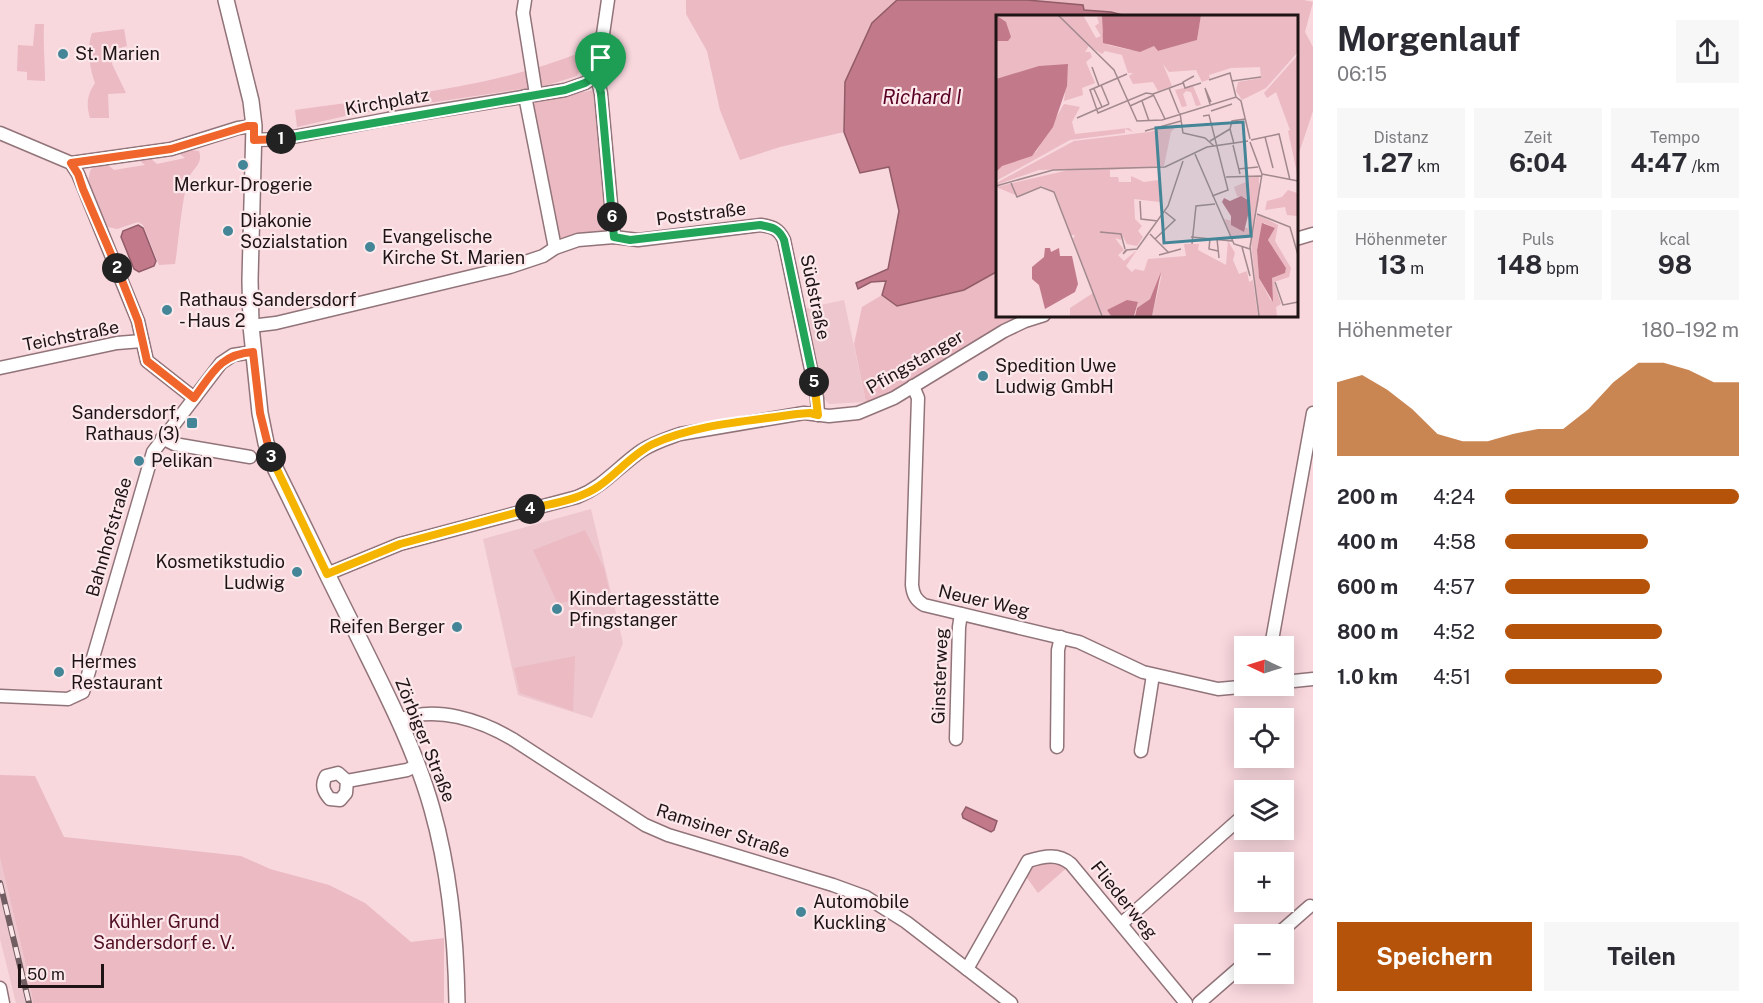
<!DOCTYPE html>
<html lang="de">
<head>
<meta charset="utf-8">
<style>
	:root { --surface:#fff; --page:#f7f7f7; --text:#2b2b33; --muted:#7c7c81; --accent:#b45309 }
	body { margin:0; font-family:"Public Sans",sans-serif; background:var(--page); color:var(--text); height:100vh; display:flex; flex-direction:column; font-size:22px; white-space:nowrap }
	* { box-sizing:border-box; margin:0 }
	p { font-size:20px; color:var(--muted) }
	.icon { flex:none; width:33px; height:33px; fill:none; stroke:currentColor; stroke-width:2; stroke-linecap:round; stroke-linejoin:round }
	.map { position:relative; flex:1; overflow:hidden }
	.panel { display:flex; flex-direction:column; background:var(--surface); width:450px }
	.panel>* { flex:none }
	.needle { width:39px; rotate:274deg }
	.fabs { position:absolute; left:1234px; top:636px; display:grid; gap:12px }
	.fabs a { display:grid; place-items:center; width:60px; height:60px; border-radius:0px; background:var(--surface); box-shadow:0 3px 15px #0003; font-size:30px }
	.scale { position:absolute; left:18px; bottom:15px; width:86px; box-sizing:border-box; padding-left:6px; border:3px solid #1e1315; border-top:0; font-size:16px; line-height:21px; white-space:nowrap; color:#1e1315; -webkit-text-stroke:4px #fce8eb; paint-order:stroke }
	.pin { position:absolute; display:grid; place-items:center; width:51px; height:51px; color:#fff; margin:-62px -26px; border-radius:50% 50% 50% 0; rotate:-45deg; box-shadow:0 0 6px #0007 }
	.pin .icon { rotate:45deg }
	.km { position:absolute; width:30px; height:30px; margin:-15px; border-radius:50%; background:#222; color:#fff; font-size:16px; line-height:30px; text-align:center }
	.round { display:grid; place-items:center; flex:none; width:63px; height:63px; border-radius:0px; background:var(--page) }
	.overview { display:flex; align-items:center; justify-content:space-between; height:102px; padding:0 24px }
	h1 { font-size:33px; font-weight:700; line-height:45px }
	.figures { display:grid; grid-template-columns:repeat(3,1fr); gap:9px; height:102px; padding:6px 24px }
	.figures div { display:grid; align-content:center; border-radius:0px; background:var(--page); text-align:center }
	.figures b { font-size:26px; font-weight:700 }
	.figures small { font-size:16px; font-weight:400 }
	.figures p { font-size:16px }
	.chart { height:168px; padding:12px 24px }
	.chart p { display:flex; justify-content:space-between }
	.chart svg { width:100%; height:108px; margin-top:6px; fill:var(--accent); opacity:.7 }
	.button { display:flex; gap:12px; margin-top:auto; padding:12px 24px }
	.button a { flex:1; height:69px; border-radius:0px; background:var(--accent); color:#fff; font-size:24px; font-weight:700; line-height:69px; text-align:center }
	.button a+a { background:var(--page); color:var(--text) }
	ul { padding:0 24px; list-style:none; font-size:20px }
	li { display:grid; grid-template-columns:96px 72px 1fr; align-items:center; height:45px }
	li i { height:15px; border-radius:8px; background:var(--accent) }
	main { display:flex; flex:1; min-height:0 }
	.map>svg:first-child { display:block }
	.built { fill:#eec6cd }
	.green { fill:#ebbac3 }
	.water { fill:#c27a8a; stroke:#915b67; stroke-width:1.5 }
	.lines { fill:none; stroke-linecap:round; stroke-linejoin:round }
	.minor-casing { stroke:#917479; stroke-width:15 }
	.tertiary-casing { stroke:#917479; stroke-width:18 }
	.minor { stroke:#fff; stroke-width:12 }
	.tertiary { stroke:#fff; stroke-width:15 }
	.rail-casing { stroke:#715e62; stroke-width:6 }
	.rail { stroke:#fce8eb; stroke-width:4; stroke-dasharray:11; stroke-linecap:butt }
	.split-1-casing { stroke:#fff; stroke-width:12 }
	.split-2-casing { stroke:#fff; stroke-width:12 }
	.split-3-casing { stroke:#fff; stroke-width:12 }
	.split-4-casing { stroke:#fff; stroke-width:12 }
	.split-5-casing { stroke:#fff; stroke-width:12 }
	.split-6-casing { stroke:#fff; stroke-width:12 }
	.split-7-casing { stroke:#fff; stroke-width:12 }
	.split-1 { stroke:#22a559; stroke-width:8 }
	.split-2 { stroke:#f0652b; stroke-width:8 }
	.split-3 { stroke:#f0652b; stroke-width:8 }
	.split-4 { stroke:#f5b400; stroke-width:8 }
	.split-5 { stroke:#f5b400; stroke-width:8 }
	.split-6 { stroke:#22a559; stroke-width:8 }
	.split-7 { stroke:#22a559; stroke-width:8 }
	.poi-dot { fill:#448697; stroke:#fce8eb; stroke-width:2 }
	.labels { text-anchor:middle; stroke-width:4.5; stroke-linejoin:round; paint-order:stroke }
	.poi-label { font-size:18px; fill:#1e1315; stroke:#fce8eb; text-anchor:start }
	.street-label { font-size:18px; fill:#1e1315; stroke:#fce8eb }
	.park-label { font-size:18px; fill:#500e24; stroke:#fce8eb }
	.water-label { font-size:20px; font-style:italic; fill:#590024; stroke:#fce8eb }
	.inset-road { fill:none; stroke:#a1898d; stroke-width:1.5 }
	.view { fill:#448697; fill-opacity:0.15; stroke:#448697; stroke-width:3 }
	.inset-edge { fill:none; stroke:#1e1315; stroke-width:3 }
</style>
</head>
<body>
<main>
<div class="map">
<svg width="1313" height="1003" viewBox="0 0 1313 1003">
	<rect width="100%" height="100%" fill="#f8d7dd"/>
	<g class="built">
		<polygon points="844,300 866,402 829,404 822,396 806,308"/>
		<polygon points="591,509 623,643 592,718 518,695 483,539"/>
		<polygon points="0,858 28,974 33,1003 16,1003 0,939"/>
	</g>
	<g class="green">
		<polygon points="686,0 897,0 872,23 845,82 844,132 780,147 740,160 720,110 707,51 686,14"/>
		<polygon points="1027,0 1304,0 1313,2 1305,32 1313,47 1313,111 1298,156 1299,235 1297,235 1296,16 1126,16 1111,12 1084,10 1083,5"/>
		<path d="M35 24H44C43 44 45 62 45 81L27 80V72L17 71 18 45 33 46Z"/>
		<path d="M124 29 127 46 113 50 112 64 126 93 108 94 109 118H90C86 104 87 95 95 83 90 69 86 48 92 33Z"/>
		<path d="M584 51H589L577 76 548 85 350 115 297 127 295 110C392 96 492 89 584 51Z"/>
		<polygon points="596,90 611,231 553,239 532,108 537,99"/>
		<path d="M190 150 199 151C204 164 191 169 188 180 181 204 179 239 175 264L159 265 143 225 138 222 117 229 104 226C98 209 83 187 91 169L105 163 114 170 145 165 139 160 150 158 157 164 185 158 177 152Z"/>
		<polygon points="998,271 998,315 1030,315 899,389 866,402 854,344 862,307 882,295 897,306 964,290"/>
		<polygon points="585,530 604,568 609,590 558,604 533,550"/>
		<polygon points="575,656 573,711 520,693 514,668"/>
		<polygon points="0,775 35,776 64,837 241,856 270,869 329,885 365,903 411,942 444,938 444,1003 33,1003 28,974 0,858"/>
		<polygon points="1028,861 1071,864 1038,893 1022,871"/>
	</g>
	<g class="water">
		<polygon points="897,0 1027,0 1083,5 1084,10 1111,12 1126,16 998,16 998,271 964,290 897,306 882,295 886,281 871,282 858,289 856,283 888,269 899,211 889,167 860,173 844,132 845,82 872,23"/>
		<polygon points="138,225 143,228 156,261 154,266 139,272 134,269 121,237 123,231"/>
		<polygon points="966,807 997,821 994,830 991,832 963,818 962,814"/>
	</g>
	<g class="lines">
		<g class="minor-casing">
			<g id="minor">
				<polyline points="525,0 523,13 536,94"/>
				<polyline points="608,0 597,75 601,94 614,237"/>
				<polyline points="525,96 555,248"/>
				<polyline points="0,133 71,163 78,174 138,321 147,361 194,398"/>
				<polyline points="254,140 282,139 388,119 565,90 585,83 597,75"/>
				<polyline points="71,163 171,149 238,128 254,126"/>
				<polyline points="1296,239 1313,234"/>
				<path d="M251 326 276 323 510 267 543 256 555 248 578 240 614 237 638 240 761 225C773 227 779 229 784 240L817 398 818 415"/>
				<polyline points="0,368 117,343 142,341"/>
				<path d="M913 386 918 398 912 585C913 595 916 600 924 605L1079 642 1143 672 1218 689 1251 686"/>
				<polyline points="162,438 174,444 250,457"/>
				<path d="M327 574 400 544 577 497C603 487 618 467 641 451 653 443 666 439 680 434L804 413 829 416 858 413 894 398 1004 331 1025 321 1044 315"/>
				<polyline points="1271,646 1313,413"/>
				<polyline points="1284,682 1313,679"/>
				<polyline points="0,696 68,699 83,692 153,452 221,363 233,355 253,352"/>
				<path d="M399 720C436 705 481 720 514 740L645 825 668 835 833 885 866 897 906 922 1011 1003"/>
				<polyline points="956,739 959,627 961,614"/>
				<polyline points="1057,747 1058,650 1061,637"/>
				<polyline points="1141,751 1153,675"/>
				<path d="M338 773 347 781 346 793 340 800 330 799C323 791 321 785 326 776Z"/>
				<polyline points="347,781 407,770 418,765"/>
				<polyline points="1121,924 1245,814"/>
				<polyline points="1278,934 1310,906"/>
				<path d="M967 969 1028 861C1044 856 1058 853 1071 864L1186 1003"/>
				<polyline points="0,988 3,1003"/>
				<polyline points="1199,1003 1245,963"/>
			</g>
		</g>
		<g class="tertiary-casing">
			<path id="tertiary" d="M226 0 251 101 254 126 250 280 251 326 260 413 266 443 276 470C303 524 329 579 357 634 385 691 415 748 432 809 450 873 456 937 457 1003"/>
		</g>
		<use href="#minor" class="minor"/>
		<use href="#tertiary" class="tertiary"/>
		<g class="rail-casing">
			<polyline id="rail" points="0,883 29,1003"/>
		</g>
		<use href="#rail" class="rail"/>
	</g>
	<g class="lines">
		<g class="split-1-casing">
			<polyline id="split-1" points="281,139 565,90 585,83 597,75 601,94"/>
		</g>
		<g class="split-2-casing">
			<polyline id="split-2" points="117,268 83,189 78,174 71,163 171,149 247,126 254,126 254,140 281,139"/>
		</g>
		<g class="split-3-casing">
			<path id="split-3" d="M117 268 138 321 147 361 194 398C212 374 220 354 253 352L260 413 271 457"/>
		</g>
		<g class="split-4-casing">
			<polyline id="split-4" points="271,457 327,574 400,544 530,509"/>
		</g>
		<g class="split-5-casing">
			<path id="split-5" d="M530 509C553 503 579 500 599 486 618 473 632 454 653 444 695 424 751 421 797 414L810 413 818 415 814 382"/>
		</g>
		<g class="split-6-casing">
			<path id="split-6" d="M612 217 614 237 630 240 760 225C773 227 779 229 784 240L814 382"/>
		</g>
		<g class="split-7-casing">
			<polyline id="split-7" points="601,94 612,217"/>
		</g>
		<use href="#split-1" class="split-1"/>
		<use href="#split-2" class="split-2"/>
		<use href="#split-3" class="split-3"/>
		<use href="#split-4" class="split-4"/>
		<use href="#split-5" class="split-5"/>
		<use href="#split-6" class="split-6"/>
		<use href="#split-7" class="split-7"/>
	</g>
	<g class="poi-dot">
		<circle cx="63" cy="54" r="6"/>
		<circle cx="243" cy="165" r="6"/>
		<circle cx="228" cy="231" r="6"/>
		<circle cx="370" cy="247" r="6"/>
		<circle cx="167" cy="310" r="6"/>
		<circle cx="983" cy="376" r="6"/>
		<rect x="186" y="417" width="12" height="12" rx="3"/>
		<circle cx="139" cy="461" r="6"/>
		<circle cx="297" cy="572" r="6"/>
		<circle cx="557" cy="609" r="6"/>
		<circle cx="457" cy="627" r="6"/>
		<circle cx="59" cy="672" r="6"/>
		<circle cx="801" cy="912" r="6"/>
	</g>
	<g class="labels">
		<g class="poi-label">
			<text x="75" y="60">St. Marien</text>
			<text x="243" y="191" text-anchor="middle">Merkur-Drogerie</text>
			<text x="240" y="227">Diakonie<tspan x="240" dy="21">Sozialstation</tspan></text>
			<text x="382" y="243">Evangelische<tspan x="382" dy="21">Kirche St. Marien</tspan></text>
			<text x="179" y="306">Rathaus Sandersdorf<tspan x="179" dy="21">- Haus 2</tspan></text>
			<text x="995" y="372">Spedition Uwe<tspan x="995" dy="21">Ludwig GmbH</tspan></text>
			<text x="180" y="419" text-anchor="end">Sandersdorf,<tspan x="180" dy="21">Rathaus (3)</tspan></text>
			<text x="151" y="467">Pelikan</text>
			<text x="285" y="568" text-anchor="end">Kosmetikstudio<tspan x="285" dy="21">Ludwig</tspan></text>
			<text x="569" y="605">Kindertagesstätte<tspan x="569" dy="21">Pfingstanger</tspan></text>
			<text x="445" y="633" text-anchor="end">Reifen Berger</text>
			<text x="71" y="668">Hermes<tspan x="71" dy="21">Restaurant</tspan></text>
			<text x="813" y="908">Automobile<tspan x="813" dy="21">Kuckling</tspan></text>
		</g>
		<g class="street-label">
			<text transform="translate(387 102) rotate(-10)" y="6">Kirchplatz</text>
			<text transform="translate(701 214) rotate(-7)" y="6">Poststraße</text>
			<text transform="translate(815 297) rotate(78)" y="6">Südstraße</text>
			<text transform="translate(71 336) rotate(-11)" y="6">Teichstraße</text>
			<text transform="translate(915 362) rotate(-30)" y="6">Pfingstanger</text>
			<text transform="translate(109 537) rotate(-74)" y="6">Bahnhofstraße</text>
			<text transform="translate(984 601) rotate(13)" y="6">Neuer Weg</text>
			<text transform="translate(940 676) rotate(-88)" y="6">Ginsterweg</text>
			<text transform="translate(425 740) rotate(68)" y="6">Zörbiger Straße</text>
			<text transform="translate(723 831) rotate(18)" y="6">Ramsiner Straße</text>
			<text transform="translate(1124 900) rotate(51)" y="6">Fliederweg</text>
		</g>
		<g class="park-label">
			<text x="164" y="928">Kühler Grund<tspan x="164" dy="21">Sandersdorf e. V.</tspan></text>
		</g>
		<g class="water-label">
			<text x="922" y="104">Richard I</text>
		</g>
	</g>
	<g transform="translate(996 15)">
		<rect width="302" height="302" fill="#f8d7dd"/>
		<path d="M3 0H87L100 23 105 21 99 11 103 8 101 2 106 0V17L112 30 134 35 158 30 162 36 201 25 205 0H301V38L270 73 246 85 240 76 242 67 265 63 264 52 235 53 213 60 214 64 206 67 200 55 173 57 167 49 176 71 162 76 157 67 137 69 133 61 137 58H132L126 40 109 36 106 39 93 31 89 37H94L96 42 90 47 99 68 86 73 87 80 68 86 72 51H47L0 64V26H12ZM301 41 302 158H301L292 116 294 115 280 77 271 83 268 78ZM197 71 205 90 200 91 195 77 190 76 187 79 191 91 186 92 179 75ZM68 89 84 92 76 107 79 119 133 113 137 117 129 114V118L74 125 0 166V157L5 151 40 137ZM182 109 175 117 168 151 114 155V162H122L123 167H135V161L148 167 163 165 164 187 138 184 139 204 146 211 142 216 147 222 141 231 131 229 126 220 125 225 119 223 128 235 122 240 128 246 141 235 130 251 136 257 139 254 148 256 152 244 190 241 188 229H203L202 235 230 250 232 226 239 238 237 245 243 259 251 256 253 267 257 265 262 301H156L166 259 154 284 141 293 139 301 142 288 111 295 115 301H74V293L97 278 77 224 79 220H75L59 178 46 171 22 181 0 172 77 154 43 155 0 170V168L78 126 153 117ZM252 161H263V184L255 222H235L228 204 237 206V211L252 213 254 192 251 183 241 181 238 172 252 166ZM292 175 301 178V201L291 200 289 192 269 195 271 186 286 182ZM261 199 282 210 279 226 295 253 293 262 278 267 285 289 280 292 281 301H263L255 228ZM268 208 279 213 272 225 290 253 289 258 276 263 275 286 263 263 261 233Z" fill="#ebbac3" fill-rule="evenodd"/>
		<path d="M0 0 10 7 15 22 12 26H0ZM106 0H205L201 25 162 36 158 31 144 37 107 28ZM72 49 71 71 57 112 36 141 6 151 0 157V64L43 51ZM245 181 254 186V192L248 217 235 210V201L226 187 228 183 234 186ZM266 208 279 213 272 225 290 253 289 258 276 263 277 287 263 263 261 235ZM49 233H54L55 237 63 233 64 241H76L82 269 79 277 49 294 43 270 36 264V252L48 242ZM165 257 156 301H139L141 293 154 284ZM131 285 142 287 138 301H115L111 295Z" fill="#c27a8a"/>
		<path class="inset-road" d="M62 0 118 55 141 106 166 105 240 82 245 86 254 124M96 52 103 71M131 59 94 75 102 98 150 78 157 79M198 61 187 67 189 73 205 68M213 65 234 58 240 82M236 66 265 62M105 70 113 89M173 73 183 98M98 74 106 92M157 79 187 68M157 79 169 104M146 86 153 106M214 89 209 73 215 87M134 91 158 80M215 96 236 89M184 98 187 118 209 123 218 131M207 101 213 100 232 175 216 181M81 103 113 89M149 116 185 106M269 122 277 153M255 125 283 119 294 165M214 126 234 114M254 127 266 159M238 129 234 114 236 106 249 104M237 130 244 159M199 139 238 229 254 234M242 154 262 152M266 159 302 166M230 162 265 161M15 168 21 182 45 172 58 177 106 301M0 171 57 155 169 152 211 132 252 126M144 186 145 204 162 206M261 199 294 212 302 240M104 217 125 219 129 234M154 219 173 238M195 222 236 226M214 223 213 234 222 236M159 224 179 205 169 197M221 224 223 243M196 229 200 191 219 189M246 232 254 261M131 235 127 239 130 235 141 234 172 191 187 146M163 240 185 234M279 267 287 290 302 287M263 301 254 232 266 159"/>
		<path class="view" d="M247 107 255 221 168 228 160 113Z"/>
		<rect width="302" height="302" class="inset-edge"/>
	</g>
</svg>
<div class="fabs">
<a><svg class="needle" viewBox="-14 -14 28 28"><path d="M0-13l5 13h-10z" fill="#e53935"/><path d="M0 13l5-13h-10z" fill="#7c7c81"/></svg></a>
<a><svg class="icon" aria-label="locate" viewBox="0 0 24 24"><circle cx="12" cy="12" r="6"/><path d="M12 2v4M12 18v4M2 12h4M18 12h4"/></svg></a>
<a><svg class="icon" aria-label="layers" viewBox="0 0 24 24"><path d="M12 4l9 5-9 5-9-5zM3 14l9 5 9-5"/></svg></a>
<a>+</a>
<a>−</a>
</div>
<div class="scale">50 m</div>
<div class="pin" style="left:601px;top:94px;background:#1e9e55"><svg class="icon" aria-label="arrive" viewBox="0 0 24 24"><path d="M6 21V4h12l-3 4 3 4H6"/></svg></div>
<b class="km" style="left:281px;top:139px">1</b>
<b class="km" style="left:117px;top:268px">2</b>
<b class="km" style="left:271px;top:457px">3</b>
<b class="km" style="left:530px;top:509px">4</b>
<b class="km" style="left:814px;top:382px">5</b>
<b class="km" style="left:612px;top:217px">6</b>
</div>
<section class="panel">
<div class="overview"><div><h1>Morgenlauf</h1><p>06:15</p></div><a class="round"><svg class="icon" aria-label="share" viewBox="0 0 24 24"><path d="M12 15V3M7 8l5-5 5 5M5 13v7h14v-7"/></svg></a></div>
<div class="figures">
<div><p>Distanz</p><b>1.27<small> km</small></b></div>
<div><p>Zeit</p><b>6:04</b></div>
<div><p>Tempo</p><b>4:47<small> /km</small></b></div>
</div>
<div class="figures">
<div><p>Höhenmeter</p><b>13<small> m</small></b></div>
<div><p>Puls</p><b>148<small> bpm</small></b></div>
<div><p>kcal</p><b>98</b></div>
</div>
<div class="chart"><p><span>Höhenmeter</span>180–192 m</p>
<svg viewBox="0 0 160 44" preserveAspectRatio="none"><path d="M0 44V14L10 11L20 17L30 25L40 35L50 38L60 38L70 35L80 33L90 33L100 25L110 14L120 6L130 6L140 9L150 14L160 14V44z"/></svg>
</div>
<ul>
<li><b>200 m</b>4:24<i style="width:100%"></i></li>
<li><b>400 m</b>4:58<i style="width:61%"></i></li>
<li><b>600 m</b>4:57<i style="width:62%"></i></li>
<li><b>800 m</b>4:52<i style="width:67%"></i></li>
<li><b>1.0 km</b>4:51<i style="width:67%"></i></li>
</ul>
<div class="button"><a>Speichern</a><a>Teilen</a></div>
</section>
</main>
</body>
</html>
